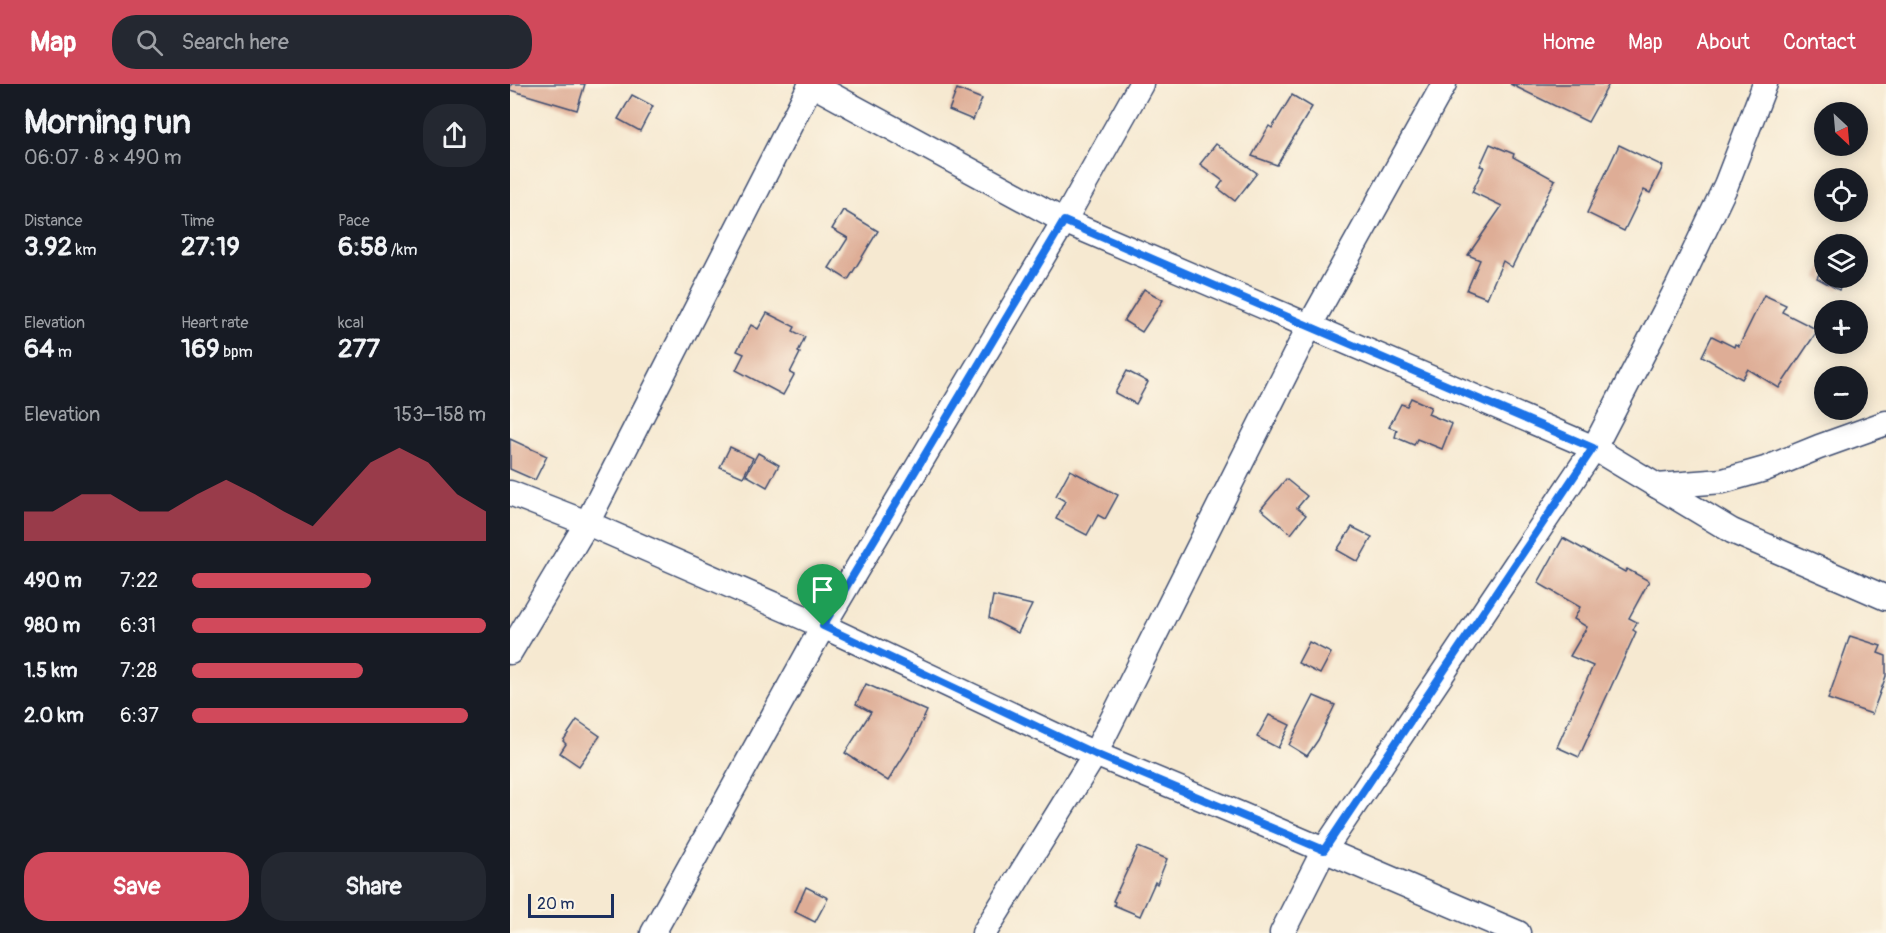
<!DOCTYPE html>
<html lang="en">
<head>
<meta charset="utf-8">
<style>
	:root { --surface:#171b24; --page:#242831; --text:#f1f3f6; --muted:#9ea1a6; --accent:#d1495b }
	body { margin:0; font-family:Pangolin,sans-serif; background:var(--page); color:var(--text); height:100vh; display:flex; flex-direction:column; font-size:22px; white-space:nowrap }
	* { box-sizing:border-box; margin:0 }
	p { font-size:20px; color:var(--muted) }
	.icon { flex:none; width:33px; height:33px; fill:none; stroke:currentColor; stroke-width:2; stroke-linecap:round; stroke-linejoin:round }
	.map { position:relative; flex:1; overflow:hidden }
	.side { display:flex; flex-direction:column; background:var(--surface); width:510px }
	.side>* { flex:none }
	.needle { width:39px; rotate:154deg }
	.buttons { position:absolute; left:1304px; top:18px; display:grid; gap:12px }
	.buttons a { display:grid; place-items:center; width:54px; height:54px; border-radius:50%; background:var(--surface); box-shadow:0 3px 15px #0003; font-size:30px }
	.scale { position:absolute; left:18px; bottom:15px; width:86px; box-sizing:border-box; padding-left:6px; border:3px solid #1b2f5e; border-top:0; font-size:16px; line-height:21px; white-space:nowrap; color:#1b2f5e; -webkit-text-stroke:4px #fcf5e5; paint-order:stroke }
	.pin { position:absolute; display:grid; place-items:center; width:51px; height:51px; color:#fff; margin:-62px -26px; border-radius:50% 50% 50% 0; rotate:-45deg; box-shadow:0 0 6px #0007 }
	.pin .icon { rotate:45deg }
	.round { display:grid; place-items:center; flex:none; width:63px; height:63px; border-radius:24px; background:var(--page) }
	.summary { display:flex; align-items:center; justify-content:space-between; height:102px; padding:0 24px }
	h1 { font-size:33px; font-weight:700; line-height:45px }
	.figures { display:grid; grid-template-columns:repeat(3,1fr); gap:9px; height:102px; padding:6px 24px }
	.figures div { display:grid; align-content:center }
	.figures b { font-size:26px; font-weight:700 }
	.figures small { font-size:16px; font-weight:400 }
	.figures p { font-size:16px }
	.chart { height:168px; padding:12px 24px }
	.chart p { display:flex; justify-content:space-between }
	.chart svg { width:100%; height:108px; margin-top:6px; fill:var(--accent); opacity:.7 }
	.primary-button { display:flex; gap:12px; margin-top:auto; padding:12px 24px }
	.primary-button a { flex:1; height:69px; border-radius:24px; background:var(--accent); color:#fff; font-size:24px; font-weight:700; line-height:69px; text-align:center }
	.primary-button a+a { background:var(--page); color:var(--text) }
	ul { padding:0 24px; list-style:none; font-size:20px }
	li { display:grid; grid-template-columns:96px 72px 1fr; align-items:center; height:45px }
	li i { height:15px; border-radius:8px; background:var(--accent) }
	header { display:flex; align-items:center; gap:36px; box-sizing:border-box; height:84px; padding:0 30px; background:var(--accent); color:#fff }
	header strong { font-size:28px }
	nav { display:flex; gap:33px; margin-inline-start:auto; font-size:21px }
	.search { width:420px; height:54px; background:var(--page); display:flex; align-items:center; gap:15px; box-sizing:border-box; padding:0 21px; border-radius:24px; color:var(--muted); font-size:22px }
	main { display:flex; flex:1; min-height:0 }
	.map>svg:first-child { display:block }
	.building { fill:#dead96 }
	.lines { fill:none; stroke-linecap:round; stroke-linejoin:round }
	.minor-casing { stroke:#3c4b6f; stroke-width:27 }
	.minor { stroke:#fff; stroke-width:24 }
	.route-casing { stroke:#fff; stroke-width:12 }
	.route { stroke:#1a73e8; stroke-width:8 }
</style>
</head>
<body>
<header>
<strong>Map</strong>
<div class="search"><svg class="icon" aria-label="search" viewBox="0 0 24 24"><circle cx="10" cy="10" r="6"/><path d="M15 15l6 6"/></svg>Search here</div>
<nav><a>Home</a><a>Map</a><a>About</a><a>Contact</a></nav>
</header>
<main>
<section class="side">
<div class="summary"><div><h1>Morning run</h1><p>06:07 · 8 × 490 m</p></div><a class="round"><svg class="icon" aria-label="share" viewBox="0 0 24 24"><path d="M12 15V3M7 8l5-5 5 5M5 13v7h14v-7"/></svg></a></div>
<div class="figures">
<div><p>Distance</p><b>3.92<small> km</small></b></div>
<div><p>Time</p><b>27:19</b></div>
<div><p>Pace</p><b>6:58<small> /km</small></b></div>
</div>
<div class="figures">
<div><p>Elevation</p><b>64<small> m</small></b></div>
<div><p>Heart rate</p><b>169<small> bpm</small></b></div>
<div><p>kcal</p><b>277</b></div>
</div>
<div class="chart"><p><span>Elevation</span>153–158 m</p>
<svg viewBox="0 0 160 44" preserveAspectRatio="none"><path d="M0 44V32L10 32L20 25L30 25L40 32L50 32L60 25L70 19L80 25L90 32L100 38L110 25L120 12L130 6L140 12L150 25L160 32V44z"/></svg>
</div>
<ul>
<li><b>490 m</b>7:22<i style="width:61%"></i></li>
<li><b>980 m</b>6:31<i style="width:100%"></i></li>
<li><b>1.5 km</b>7:28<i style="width:58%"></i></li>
<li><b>2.0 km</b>6:37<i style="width:94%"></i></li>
</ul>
<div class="primary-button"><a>Save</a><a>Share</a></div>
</section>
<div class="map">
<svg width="1376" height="849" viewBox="0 0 1376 849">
	<rect width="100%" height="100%" fill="#fcf5e5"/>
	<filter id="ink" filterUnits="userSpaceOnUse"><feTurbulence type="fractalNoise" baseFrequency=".0167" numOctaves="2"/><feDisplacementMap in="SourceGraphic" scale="12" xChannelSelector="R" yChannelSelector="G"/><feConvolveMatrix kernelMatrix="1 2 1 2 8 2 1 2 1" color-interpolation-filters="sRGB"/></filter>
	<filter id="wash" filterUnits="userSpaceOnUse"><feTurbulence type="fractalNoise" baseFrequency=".008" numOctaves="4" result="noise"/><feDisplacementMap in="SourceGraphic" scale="24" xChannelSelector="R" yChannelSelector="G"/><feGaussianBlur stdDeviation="1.35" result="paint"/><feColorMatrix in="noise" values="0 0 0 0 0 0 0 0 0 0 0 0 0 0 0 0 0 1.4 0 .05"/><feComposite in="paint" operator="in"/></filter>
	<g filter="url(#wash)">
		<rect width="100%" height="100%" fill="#f6e9d1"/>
		<g id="blocks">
			<g class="building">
				<polygon points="1,0 75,0 67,26 0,6"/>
				<polygon points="1000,0 1099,0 1078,38"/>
				<polygon points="447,5 472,15 463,36 439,26"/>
				<polygon points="122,11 143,22 130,47 108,35"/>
				<polygon points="782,11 802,23 767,81 742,72 759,42 762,44"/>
				<polygon points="706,60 747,89 725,117 708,104 713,97 690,80"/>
				<polygon points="980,60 1004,70 1003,73 1045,96 1002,183 993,177 977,214 957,206 970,176 958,171 992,122 962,108 974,83 970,82"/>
				<polygon points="1109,61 1153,82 1140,109 1134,106 1114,147 1077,129"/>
				<polygon points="333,126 368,147 338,196 319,184 338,154 322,145"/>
				<polygon points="1328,153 1343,160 1324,160"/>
				<polygon points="1314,180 1314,194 1336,194 1329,206 1307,194"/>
				<polygon points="634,205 653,216 632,248 614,237"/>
				<polygon points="1254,211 1276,221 1272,228 1308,246 1269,304 1238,285 1232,295 1192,272 1202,252 1224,263 1225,260 1229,262"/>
				<polygon points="257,229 285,243 283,247 295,253 288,268 290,269 280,289 284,291 273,311 226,286 234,270 227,267 241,241 248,245"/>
				<polygon points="617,287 638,298 626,320 605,309"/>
				<polygon points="901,314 921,323 918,330 942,340 932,365 907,355 904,361 885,353 887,346 879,343 891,320 897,322"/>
				<polygon points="0,355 37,372 25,396 0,385"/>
				<polygon points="220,363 243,374 233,393 210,383"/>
				<polygon points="248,369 269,381 257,403 236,391"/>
				<polygon points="560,386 608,411 595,435 588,431 577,451 546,435 555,417 546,412"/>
				<polygon points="776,395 797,412 787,424 796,431 781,450 751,425"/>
				<polygon points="842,443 862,453 848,478 827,466"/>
				<polygon points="1053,454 1115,488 1117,485 1139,497 1119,534 1127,538 1123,546 1126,548 1069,673 1047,663 1083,582 1060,572 1077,543 1064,535 1070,523 1028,499"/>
				<polygon points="483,512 522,521 508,549 479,534"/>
				<polygon points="1340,552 1371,562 1368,569 1376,572 1376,592 1362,630 1318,615"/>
				<polygon points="799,558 821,569 810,590 788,579"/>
				<polygon points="356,600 417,627 402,659 378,697 335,669 361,628 346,620"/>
				<polygon points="804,612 825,621 808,656 797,672 779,661"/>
				<polygon points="759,631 780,641 768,664 747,653"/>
				<polygon points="67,636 90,652 69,682 50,669 56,660 53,657"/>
				<polygon points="628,763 657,775 647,800 645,798 630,832 604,821 605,818 603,817"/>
				<polygon points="296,803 318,814 305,838 285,828"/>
			</g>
		</g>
	</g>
	<g filter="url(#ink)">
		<use href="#blocks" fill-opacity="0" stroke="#3c4b6f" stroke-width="1.5"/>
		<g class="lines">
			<g class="minor-casing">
				<g id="minor">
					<polyline points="301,0 554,137 1084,364 1222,447 1376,514"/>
					<polyline points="1147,402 1213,397 1255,385 1309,363 1376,339"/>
					<polyline points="0,409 77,439 313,542 585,670 732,731 1008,849"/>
					<polyline points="0,568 77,439 301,0"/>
					<polyline points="143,849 313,542 554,137 631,0"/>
					<polyline points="474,849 585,670 800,241 934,0"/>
					<polyline points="772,849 814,766 1084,364 1168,202 1216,101 1255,0"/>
				</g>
			</g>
			<use href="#minor" class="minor"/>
		</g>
	</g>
	<g class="lines" filter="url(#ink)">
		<g class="route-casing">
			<polygon id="route" points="554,137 1083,364 814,766 585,670 313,542"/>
		</g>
		<use href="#route" class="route"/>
	</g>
</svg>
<div class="buttons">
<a><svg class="needle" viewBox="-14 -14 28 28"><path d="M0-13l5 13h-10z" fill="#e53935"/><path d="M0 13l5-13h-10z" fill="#9ea1a6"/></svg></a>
<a><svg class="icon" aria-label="locate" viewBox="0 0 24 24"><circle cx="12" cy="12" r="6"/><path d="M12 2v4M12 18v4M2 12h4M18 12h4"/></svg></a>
<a><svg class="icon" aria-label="layers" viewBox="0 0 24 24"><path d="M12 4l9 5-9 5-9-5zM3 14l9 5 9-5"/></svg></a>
<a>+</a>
<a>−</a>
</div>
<div class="scale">20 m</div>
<div class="pin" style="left:313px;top:542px;background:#1e9e55"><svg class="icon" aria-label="arrive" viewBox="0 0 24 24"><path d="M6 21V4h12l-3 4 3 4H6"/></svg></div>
</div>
</main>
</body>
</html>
